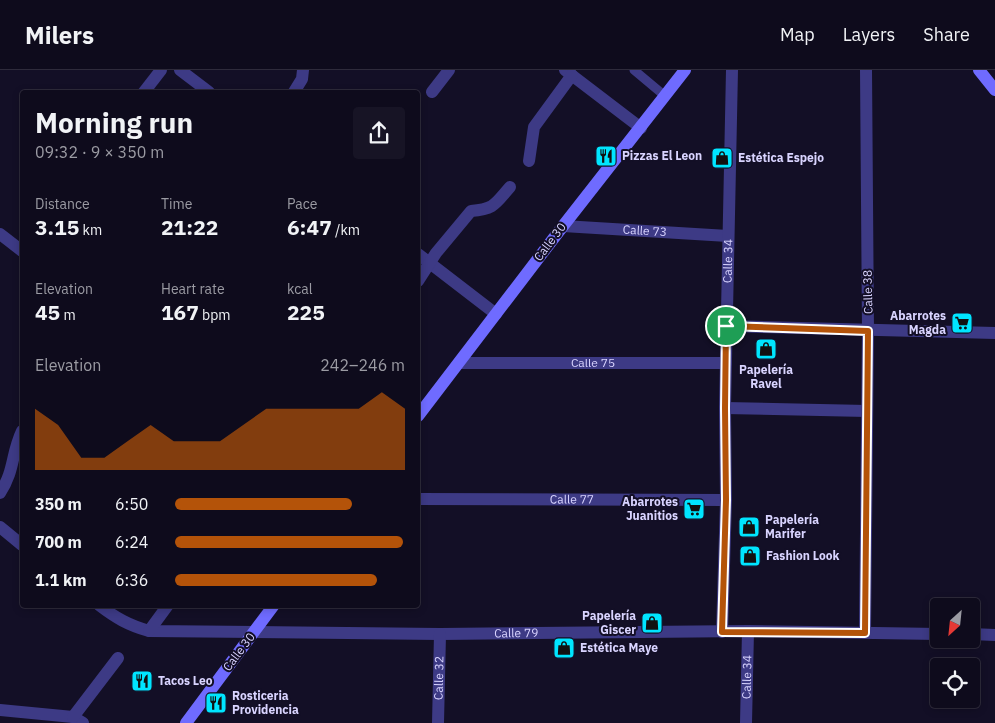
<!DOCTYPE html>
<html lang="en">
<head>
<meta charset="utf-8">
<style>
	:root { --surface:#0e0b1c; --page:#171425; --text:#f1f3f6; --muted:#9b9ba3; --line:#2e2b3b; --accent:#b45309 }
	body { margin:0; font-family:"IBM Plex Sans",sans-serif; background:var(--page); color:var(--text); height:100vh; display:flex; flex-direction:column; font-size:19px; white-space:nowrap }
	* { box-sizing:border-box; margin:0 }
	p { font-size:16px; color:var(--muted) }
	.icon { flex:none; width:28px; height:28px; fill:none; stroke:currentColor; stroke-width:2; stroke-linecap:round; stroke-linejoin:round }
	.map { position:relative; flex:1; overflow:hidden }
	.sheet { position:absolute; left:20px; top:20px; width:400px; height:518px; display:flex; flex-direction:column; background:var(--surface); border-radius:5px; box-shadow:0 2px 8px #0003,0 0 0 1px var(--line) }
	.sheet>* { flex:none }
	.needle { width:32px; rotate:207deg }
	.controls { position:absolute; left:930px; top:528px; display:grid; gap:10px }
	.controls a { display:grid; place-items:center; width:50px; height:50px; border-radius:5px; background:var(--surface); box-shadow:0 2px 8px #0003,0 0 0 1px var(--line); font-size:25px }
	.pin { position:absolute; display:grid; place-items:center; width:42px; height:42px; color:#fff; margin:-21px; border:2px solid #fff; border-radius:50%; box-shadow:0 1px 5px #0007 }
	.round { display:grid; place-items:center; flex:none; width:52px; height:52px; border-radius:5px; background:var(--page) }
	.headline { display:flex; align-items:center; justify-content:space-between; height:85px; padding:0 15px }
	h1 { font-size:28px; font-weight:800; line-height:38px }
	.figures { display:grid; grid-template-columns:repeat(3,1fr); gap:8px; height:85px; padding:5px 15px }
	.figures div { display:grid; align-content:center }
	.figures b { font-size:21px; font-weight:800 }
	.figures small { font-size:14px; font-weight:400 }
	.figures p { font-size:14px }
	.chart { height:140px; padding:10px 15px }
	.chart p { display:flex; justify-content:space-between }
	.chart svg { width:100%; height:90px; margin-top:5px; fill:var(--accent); opacity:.7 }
	ul { padding:0 15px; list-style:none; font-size:16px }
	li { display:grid; grid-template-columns:80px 60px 1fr; align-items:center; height:38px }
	li i { height:12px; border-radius:6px; background:var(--accent) }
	header { display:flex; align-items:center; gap:30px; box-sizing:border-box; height:70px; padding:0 25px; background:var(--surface); border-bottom:1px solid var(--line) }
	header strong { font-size:24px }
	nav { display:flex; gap:28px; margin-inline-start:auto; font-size:18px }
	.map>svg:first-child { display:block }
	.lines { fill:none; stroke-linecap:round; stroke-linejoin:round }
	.lane { stroke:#3d3a85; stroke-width:9 }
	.street { stroke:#3d3a85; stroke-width:12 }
	.secondary { stroke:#6f6bff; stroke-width:12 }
	.route-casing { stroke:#fff; stroke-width:10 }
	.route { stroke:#b45309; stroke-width:6 }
	.labels { text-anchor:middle; stroke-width:4; stroke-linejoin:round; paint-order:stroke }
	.poi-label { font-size:12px; font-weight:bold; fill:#d9d4ff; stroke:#130f26; text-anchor:start }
	.street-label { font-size:12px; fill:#d9d4ff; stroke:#130f26 }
</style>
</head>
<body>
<header>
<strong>Milers</strong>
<nav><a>Map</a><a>Layers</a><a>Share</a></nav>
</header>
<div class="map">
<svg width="995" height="653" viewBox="0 0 995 653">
	<rect width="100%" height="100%" fill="#130f26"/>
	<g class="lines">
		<polyline class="lane" points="634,0 665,26"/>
		<g class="street">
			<polyline points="180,0 209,22"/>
			<polyline points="565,0 641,58"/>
			<polyline points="144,22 161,0"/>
			<polyline points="294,22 302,9 303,0"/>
			<polyline points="432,22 449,0"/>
			<polyline points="529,91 534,57 572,5"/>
			<path id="s1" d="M563 156 728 166"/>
			<polyline points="0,164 22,181"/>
			<polyline points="418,184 496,244"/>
			<path d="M418 211 436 183 471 141C495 139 495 134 510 117"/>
			<polyline points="727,256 995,263"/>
			<path id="s2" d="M459 293H726"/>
			<polyline points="725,338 867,341"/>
			<path d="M0 423C15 400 11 384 22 361"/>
			<path id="s3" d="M418 429 726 430"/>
			<polyline points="0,457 22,475"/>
			<path id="s4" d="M99 535C116 548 128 555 149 561L440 564 748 561 939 564"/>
			<polyline points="149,561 168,535"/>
			<path id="s5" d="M722 562 726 430 725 338 732 0"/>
			<polyline points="865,563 868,261 866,0"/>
			<polyline points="971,564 995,565"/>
			<polyline points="0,640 73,647 83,653"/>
			<polyline points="73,647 118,588"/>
			<path id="s6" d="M438 653 440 564"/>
			<path id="s7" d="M746 653 748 561"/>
		</g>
		<g class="secondary">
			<polyline points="979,0 995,20"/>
			<polyline points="418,346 563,156 685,0"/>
			<polyline points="186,653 274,535"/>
		</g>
	</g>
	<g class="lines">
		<g class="route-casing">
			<polygon id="route" points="726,256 868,261 865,563 722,562 726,430 725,338"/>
		</g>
		<use href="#route" class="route"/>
	</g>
	<defs>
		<g id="restaurant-square" transform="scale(1.125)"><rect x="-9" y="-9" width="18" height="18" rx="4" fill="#00e5ff" stroke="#130f26"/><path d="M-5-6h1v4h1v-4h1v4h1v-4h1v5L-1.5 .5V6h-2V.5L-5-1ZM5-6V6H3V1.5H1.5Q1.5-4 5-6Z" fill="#111"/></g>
		<g id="shop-square" transform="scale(1.125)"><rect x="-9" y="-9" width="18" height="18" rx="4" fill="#00e5ff" stroke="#130f26"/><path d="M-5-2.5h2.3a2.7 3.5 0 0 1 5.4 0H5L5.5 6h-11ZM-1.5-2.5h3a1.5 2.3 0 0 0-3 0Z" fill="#111"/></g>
		<g id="supermarket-square" transform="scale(1.125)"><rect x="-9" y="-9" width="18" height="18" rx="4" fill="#00e5ff" stroke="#130f26"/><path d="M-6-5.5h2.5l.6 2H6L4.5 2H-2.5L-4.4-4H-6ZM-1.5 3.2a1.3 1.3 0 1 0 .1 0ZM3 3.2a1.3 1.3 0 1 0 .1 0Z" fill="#111"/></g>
	</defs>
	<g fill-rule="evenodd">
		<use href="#restaurant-square" x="606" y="86"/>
		<use href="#shop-square" x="722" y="88"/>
		<use href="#supermarket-square" x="962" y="253"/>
		<use href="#shop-square" x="766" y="279"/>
		<use href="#supermarket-square" x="694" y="439"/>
		<use href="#shop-square" x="749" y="457"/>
		<use href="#shop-square" x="750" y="486"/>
		<use href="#shop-square" x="652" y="553"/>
		<use href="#shop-square" x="564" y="578"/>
		<use href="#restaurant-square" x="142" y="611"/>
		<use href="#restaurant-square" x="216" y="633"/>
	</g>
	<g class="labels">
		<g class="poi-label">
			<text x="622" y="90">Pizzas El Leon</text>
			<text x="738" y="92">Estética Espejo</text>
			<text x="946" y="250" text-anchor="end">Abarrotes<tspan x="946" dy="14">Magda</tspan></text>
			<text x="766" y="304" text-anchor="middle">Papelería<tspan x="766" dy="14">Ravel</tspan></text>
			<text x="678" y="436" text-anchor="end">Abarrotes<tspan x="678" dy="14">Juanitios</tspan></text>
			<text x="765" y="454">Papelería<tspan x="765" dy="14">Marifer</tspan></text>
			<text x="766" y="490">Fashion Look</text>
			<text x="636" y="550" text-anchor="end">Papelería<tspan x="636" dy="14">Giscer</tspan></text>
			<text x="580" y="582">Estética Maye</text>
			<text x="158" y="615">Tacos Leo</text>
			<text x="232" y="630">Rosticeria<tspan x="232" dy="14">Providencia</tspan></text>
		</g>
		<g class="street-label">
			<text dy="4" stroke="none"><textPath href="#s1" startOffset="82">Calle 73</textPath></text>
			<text transform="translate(550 172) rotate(-53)" y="4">Calle 30</text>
			<text dy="4" stroke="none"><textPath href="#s5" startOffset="371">Calle 34</textPath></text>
			<text transform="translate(868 222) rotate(-91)" y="4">Calle 38</text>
			<text dy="4" stroke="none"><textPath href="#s2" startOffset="134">Calle 75</textPath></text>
			<text dy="4" stroke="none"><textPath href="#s3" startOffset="154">Calle 77</textPath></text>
			<text dy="4" stroke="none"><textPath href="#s4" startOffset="424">Calle 79</textPath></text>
			<text transform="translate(239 582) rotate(-53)" y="4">Calle 30</text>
			<text dy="4" stroke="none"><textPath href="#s7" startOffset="46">Calle 34</textPath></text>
			<text dy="4" stroke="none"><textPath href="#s6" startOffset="45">Calle 32</textPath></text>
		</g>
	</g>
</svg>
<div class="controls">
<a><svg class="needle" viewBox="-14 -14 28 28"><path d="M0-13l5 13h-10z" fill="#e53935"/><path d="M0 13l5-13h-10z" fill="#9b9ba3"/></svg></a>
<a><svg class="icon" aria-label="locate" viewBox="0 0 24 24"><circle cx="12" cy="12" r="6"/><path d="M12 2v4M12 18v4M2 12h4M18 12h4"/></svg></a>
</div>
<div class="pin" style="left:726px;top:256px;background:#1e9e55"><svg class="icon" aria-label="arrive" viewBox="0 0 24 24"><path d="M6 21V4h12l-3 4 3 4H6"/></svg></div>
<section class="sheet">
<div class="headline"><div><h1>Morning run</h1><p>09:32 · 9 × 350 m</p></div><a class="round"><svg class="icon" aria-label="share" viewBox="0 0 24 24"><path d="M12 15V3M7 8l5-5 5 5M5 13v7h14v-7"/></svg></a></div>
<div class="figures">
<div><p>Distance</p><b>3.15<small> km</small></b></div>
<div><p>Time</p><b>21:22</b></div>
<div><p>Pace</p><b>6:47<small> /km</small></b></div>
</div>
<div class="figures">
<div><p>Elevation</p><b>45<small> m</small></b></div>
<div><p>Heart rate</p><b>167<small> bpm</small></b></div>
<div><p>kcal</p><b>225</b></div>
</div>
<div class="chart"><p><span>Elevation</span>242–246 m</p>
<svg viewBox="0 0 160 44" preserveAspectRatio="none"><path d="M0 44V14L10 22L20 38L30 38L40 30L50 22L60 30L70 30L80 30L90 22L100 14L110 14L120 14L130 14L140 14L150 6L160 14V44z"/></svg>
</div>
<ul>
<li><b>350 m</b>6:50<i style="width:77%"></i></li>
<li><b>700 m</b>6:24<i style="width:99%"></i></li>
<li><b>1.1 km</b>6:36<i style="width:88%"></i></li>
</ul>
</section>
</div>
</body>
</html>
